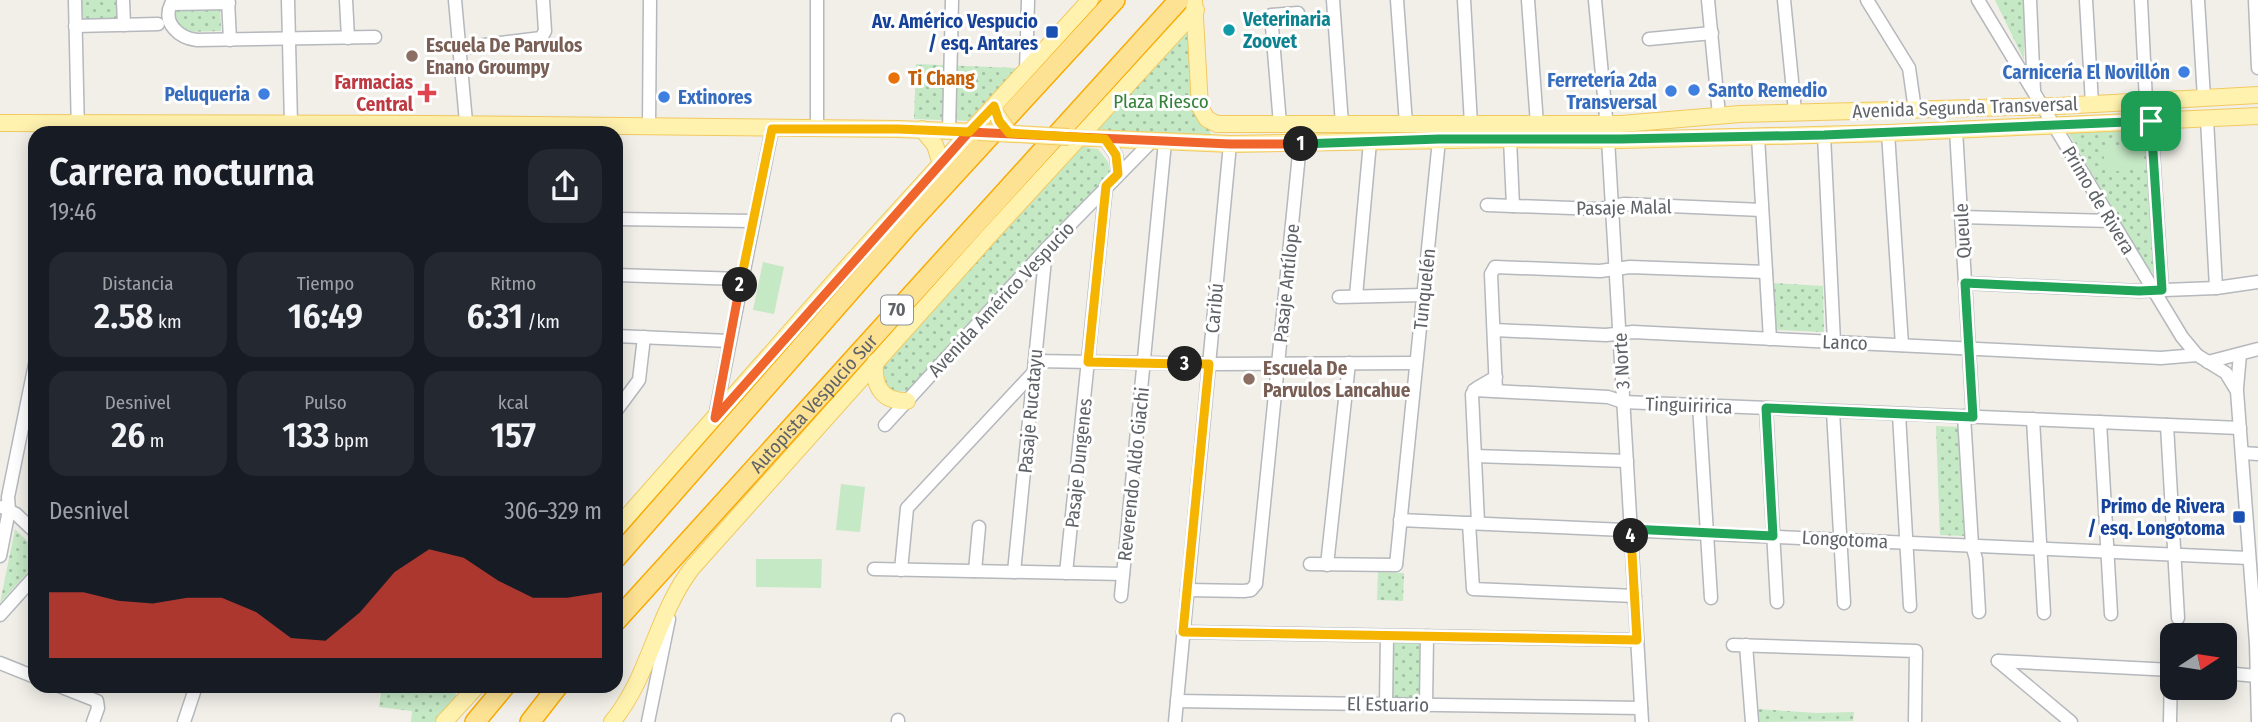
<!DOCTYPE html>
<html lang="es">
<head>
<meta charset="utf-8">
<style>
	:root { --surface:#171b24; --page:#242831; --text:#f1f3f6; --muted:#9ea1a6; --accent:#ea4335 }
	body { margin:0; font-family:"Fira Sans Condensed",sans-serif; background:var(--page); color:var(--text); height:100vh; display:flex; flex-direction:column; font-size:26px; white-space:nowrap }
	* { box-sizing:border-box; margin:0 }
	p { font-size:23px; color:var(--muted) }
	.icon { flex:none; width:38px; height:38px; fill:none; stroke:currentColor; stroke-width:2; stroke-linecap:round; stroke-linejoin:round }
	.map { position:relative; flex:1; overflow:hidden }
	.drawer { position:absolute; left:28px; top:126px; width:595px; height:567px; display:flex; flex-direction:column; background:var(--surface); border-radius:21px; box-shadow:0 4px 18px #0003 }
	.drawer>* { flex:none }
	.needle { width:46px; rotate:78deg }
	.tools { position:absolute; left:2160px; top:623px; display:grid; gap:14px }
	.tools a { display:grid; place-items:center; width:77px; height:77px; border-radius:14px; background:var(--surface); box-shadow:0 4px 18px #0003; font-size:35px }
	.pin { position:absolute; display:grid; place-items:center; width:60px; height:60px; color:#fff; margin:-30px; border-radius:14px; box-shadow:0 4px 10px #0006 }
	.km { position:absolute; width:35px; height:35px; margin:-18px; border-radius:50%; background:#222; color:#fff; font-size:19px; line-height:35px; text-align:center }
	.round { display:grid; place-items:center; flex:none; width:74px; height:74px; border-radius:21px; background:var(--page) }
	.headline { display:flex; align-items:center; justify-content:space-between; height:119px; padding:0 21px }
	h1 { font-size:38px; font-weight:600; line-height:52px }
	.stats { display:grid; grid-template-columns:repeat(3,1fr); gap:10px; height:119px; padding:7px 21px }
	.stats div { display:grid; align-content:center; border-radius:18px; background:var(--page); text-align:center }
	.stats b { font-size:35px; font-weight:600 }
	.stats small { font-size:19px; font-weight:400 }
	.stats p { font-size:19px }
	.chart { height:196px; padding:14px 21px }
	.chart p { display:flex; justify-content:space-between }
	.chart svg { width:100%; height:126px; margin-top:7px; fill:var(--accent); opacity:.7 }
	.map>svg:first-child { display:block }
	.grass { fill:url(#grass-dots) }
	.garden { fill:#c5e8c5 }
	.lines { fill:none; stroke-linecap:round; stroke-linejoin:round }
	.minor-casing { stroke:#b5b8bc; stroke-width:15 }
	.major-casing { stroke:#f2c960; stroke-width:18 }
	.highway-casing { stroke:#f9ab00; stroke-width:22 }
	.minor { stroke:#fff; stroke-width:12 }
	.major { stroke:#fff2af; stroke-width:16 }
	.highway { stroke:#fde293; stroke-width:19 }
	.major-bridge-casing { stroke:#f2c960; stroke-width:18; stroke-linecap:butt }
	.major-bridge { stroke:#fff2af; stroke-width:16 }
	.split-1-casing { stroke:#fff; stroke-width:14 }
	.split-2-casing { stroke:#fff; stroke-width:14 }
	.split-3-casing { stroke:#fff; stroke-width:14 }
	.split-4-casing { stroke:#fff; stroke-width:14 }
	.split-5-casing { stroke:#fff; stroke-width:14 }
	.split-1 { stroke:#22a559; stroke-width:9 }
	.split-2 { stroke:#f0652b; stroke-width:9 }
	.split-3 { stroke:#f5b400; stroke-width:9 }
	.split-4 { stroke:#f5b400; stroke-width:9 }
	.split-5 { stroke:#22a559; stroke-width:9 }
	.culture-dot { fill:#0f9aa8; stroke:#fff; stroke-width:2.5 }
	.transit-dot { fill:#1a4fb4; stroke:#fff; stroke-width:2.5 }
	.education-dot { fill:#8d6e63; stroke:#fff; stroke-width:2.5 }
	.shop-dot { fill:#3f7fe0; stroke:#fff; stroke-width:2.5 }
	.food-dot { fill:#e8710a; stroke:#fff; stroke-width:2.5 }
	.health-dot { fill:#e0444e; stroke:#fff; stroke-width:2.5 }
	.labels { text-anchor:middle; stroke-width:6; stroke-linejoin:round; paint-order:stroke }
	.shield { fill:#fff; stroke:#8f9295; stroke-width:2 }
	.shield-label { font-size:18px; font-weight:bold; fill:#5f6368 }
	.culture-label { font-size:19px; font-weight:bold; fill:#0d838f; stroke:#fff; text-anchor:start }
	.transit-label { font-size:19px; font-weight:bold; fill:#164399; stroke:#fff; text-anchor:end }
	.education-label { font-size:19px; font-weight:bold; fill:#785e54; stroke:#fff; text-anchor:start }
	.shop-label { font-size:19px; font-weight:bold; fill:#366cbe; stroke:#fff; text-anchor:end }
	.food-label { font-size:19px; font-weight:bold; fill:#c56008; stroke:#fff; text-anchor:start }
	.health-label { font-size:19px; font-weight:bold; fill:#be3a42; stroke:#fff; text-anchor:end }
	.park-label { font-size:19px; fill:#348238; stroke:#fff }
	.street-label { font-size:19px; fill:#5f6368; stroke:#fff }
</style>
</head>
<body>
<div class="map">
<svg width="2258" height="722" viewBox="0 0 2258 722">
	<defs>
		<pattern id="grass-dots" width="8" height="8" patternUnits="userSpaceOnUse" patternTransform="scale(1.75)"><rect width="8" height="8" fill="#c5e8c5"/><path d="M2 2h.1M6 6h.1" fill="none" stroke="#a3c0a4" stroke-width="1.8" stroke-linecap="round"/></pattern>
	</defs>
	<rect width="100%" height="100%" fill="#f1efe8"/>
	<g class="grass">
		<polygon points="78,0 119,0 120,19 79,21"/>
		<polygon points="1995,0 2024,0 2024,60"/>
		<polygon points="220,6 221,31 184,32 172,22 171,7"/>
		<polygon points="1189,24 1211,136 1091,131"/>
		<polygon points="916,64 1016,68 971,121 914,119"/>
		<polygon points="2148,124 2157,277 2146,266 2066,129"/>
		<polygon points="1078,146 1098,149 1108,162 1110,173 953,339 911,391 893,392 883,384 880,367"/>
		<polygon points="1772,283 1823,286 1824,332 1775,330"/>
		<polygon points="1936,426 1958,427 1964,536 1940,535"/>
		<polygon points="15,529 35,549 35,564 0,603"/>
		<polygon points="1378,572 1404,573 1403,601 1377,600"/>
		<polygon points="1390,640 1422,641 1422,699 1389,699"/>
		<polygon points="382,686 409,686 455,692 457,699 436,722 411,722 412,711 379,707"/>
		<polygon points="1757,709 1817,713 1854,712 1853,721 1758,722"/>
	</g>
	<g class="garden">
		<polygon points="2143,144 2144,169 2105,172 2103,147"/>
		<polygon points="763,262 784,267 774,314 753,310"/>
		<polygon points="841,484 865,487 860,532 836,530"/>
		<polygon points="756,559 822,559 821,588 756,587"/>
	</g>
	<g class="lines">
		<g class="minor-casing">
			<g id="minor">
				<polyline points="75,0 78,133"/>
				<polyline points="123,0 124,25"/>
				<polyline points="228,0 230,40"/>
				<polyline points="288,0 291,124"/>
				<polyline points="346,0 348,38"/>
				<polyline points="455,0 467,133"/>
				<polyline points="1333,0 1342,124"/>
				<polyline points="1397,0 1406,124"/>
				<polyline points="1464,0 1471,124"/>
				<polyline points="1528,0 1537,124"/>
				<polyline points="1595,0 1608,139 1642,722"/>
				<polyline points="1708,0 1719,115"/>
				<polyline points="1784,0 1795,111"/>
				<polyline points="1867,0 1909,68 1915,110"/>
				<polyline points="1978,0 2182,337 2197,355 2226,373 2237,391 2256,644 2258,722"/>
				<polyline points="2030,0 2034,91"/>
				<polyline points="2086,0 2092,104"/>
				<polyline points="2141,0 2146,101"/>
				<polyline points="2198,0 2204,98"/>
				<polyline points="2255,0 2258,68"/>
				<path d="M229 3 171 4C162 23 179 38 197 40L375 37"/>
				<polyline points="75,26 158,24"/>
				<polyline points="1649,39 1712,33"/>
				<polyline points="460,48 541,38 545,31 543,0"/>
				<polyline points="1026,72 1028,0"/>
				<polyline points="2207,119 2216,288"/>
				<polyline points="2151,121 2162,290"/>
				<polyline points="1280,124 1271,15 1298,13"/>
				<polyline points="649,127 650,0"/>
				<polyline points="817,128 817,0"/>
				<polyline points="949,130 952,0"/>
				<polyline points="1956,130 1973,417"/>
				<polyline points="1888,133 1902,345"/>
				<polyline points="1824,135 1834,342"/>
				<polyline points="1758,137 1770,339"/>
				<polyline points="1105,139 1116,155 1118,174"/>
				<polyline points="1510,139 1513,206"/>
				<polyline points="1487,205 1599,209 1624,204 1762,210"/>
				<polyline points="1961,217 2112,221"/>
				<polyline points="616,219 753,221"/>
				<polyline points="616,275 741,279"/>
				<polyline points="1965,283 2139,291 2216,288 2258,282"/>
				<polyline points="1356,296 1370,142"/>
				<polyline points="1339,297 1423,295"/>
				<polyline points="1494,330 1606,335 1633,332 2161,358 2197,355"/>
				<polyline points="616,336 729,341"/>
				<polyline points="1035,361 1209,364 1416,363"/>
				<polyline points="2208,362 2258,349"/>
				<polyline points="2237,388 2240,354"/>
				<polyline points="1474,390 1608,397 1623,402 2240,428"/>
				<polyline points="1496,391 1491,274 1495,267 1600,271 1630,267 1766,272"/>
				<polyline points="1699,405 1711,598"/>
				<polyline points="1766,408 1777,602"/>
				<polyline points="616,411 639,380 644,337"/>
				<polyline points="1833,411 1844,603"/>
				<polyline points="1899,414 1910,606"/>
				<polyline points="1964,416 1972,545 1976,559 1979,612"/>
				<polyline points="715,417 772,129"/>
				<polyline points="2033,419 2044,613"/>
				<polyline points="2100,422 2111,614"/>
				<polyline points="885,425 1046,249 1152,141"/>
				<polyline points="2167,425 2178,618"/>
				<polyline points="2242,453 2258,454"/>
				<polyline points="1475,456 1627,461"/>
				<polyline points="2,507 16,514 35,532"/>
				<polyline points="1400,520 2248,558"/>
				<polyline points="1469,523 1473,589 1635,596"/>
				<polyline points="1478,523 1472,394 1477,388 1496,377"/>
				<polyline points="0,556 9,510 8,497 35,364"/>
				<polyline points="1310,564 1396,565 1439,140"/>
				<polyline points="1327,565 1349,363"/>
				<polyline points="874,569 1123,574"/>
				<polyline points="901,570 907,508 1033,373"/>
				<polyline points="975,571 979,527"/>
				<polyline points="1014,572 1046,249"/>
				<polyline points="1066,573 1106,186"/>
				<polyline points="1187,590 1244,591 1251,590 1256,584 1300,144"/>
				<polyline points="1121,596 1165,142"/>
				<polyline points="0,615 35,576"/>
				<polyline points="1183,632 1637,640"/>
				<polyline points="1733,645 1916,651 1915,722"/>
				<polyline points="1746,645 1752,722"/>
				<polyline points="1998,661 2172,670"/>
				<polyline points="1998,661 2071,722"/>
				<polyline points="0,663 35,677"/>
				<polyline points="2224,673 2257,676"/>
				<polyline points="59,686 97,701 98,708 93,722"/>
				<polyline points="1177,701 1641,708"/>
				<polyline points="1386,704 1387,636"/>
				<polyline points="1426,705 1427,636"/>
				<polyline points="184,722 196,686"/>
				<polyline points="648,722 669,619"/>
				<polyline points="898,722 898,720"/>
				<polyline points="1175,722 1230,144"/>
				<polyline points="2170,722 2171,670"/>
			</g>
		</g>
		<g class="major-casing">
			<g id="major">
				<polyline points="1194,0 1200,107 1207,119 1217,124 1621,124 1740,114 2058,106 2258,95"/>
				<polyline points="0,123 428,124 898,129 978,132"/>
				<polyline points="922,129 935,145 941,164"/>
				<polyline points="1069,137 1230,144 1510,139 1621,140 1888,133 2258,116"/>
				<path d="M875 362C873 386 882 402 907 401"/>
				<polyline points="616,529 848,266 1090,0"/>
				<polyline points="444,722 477,686"/>
				<path d="M612 722C650 676 656 615 692 568L987 238 1196 10"/>
			</g>
		</g>
		<g class="highway-casing">
			<g id="highway">
				<polyline points="616,558 910,223 1115,0"/>
				<path id="s1" d="M616 621 1179 0"/>
				<polyline points="475,722 505,686"/>
				<polyline points="530,722 558,686"/>
			</g>
		</g>
		<use href="#minor" class="minor"/>
		<use href="#major" class="major"/>
		<use href="#highway" class="highway"/>
		<g class="major-bridge-casing">
			<g id="major-bridge">
				<polyline points="996,114 1009,133"/>
				<polyline points="978,132 1069,137"/>
			</g>
		</g>
		<use href="#major-bridge" class="major-bridge"/>
	</g>
	<g class="lines">
		<g class="split-1-casing">
			<polyline id="split-1" points="1301,144 1439,139 1621,139 1824,135 2151,121"/>
		</g>
		<g class="split-2-casing">
			<polyline id="split-2" points="740,285 715,418 969,132 1230,144 1301,144"/>
		</g>
		<g class="split-3-casing">
			<polyline id="split-3" points="740,285 772,129 898,129 969,132 994,106 999,121 1009,133 1105,139 1116,155 1118,174 1106,186 1088,362 1185,364"/>
		</g>
		<g class="split-4-casing">
			<polyline id="split-4" points="1185,364 1209,364 1183,632 1637,640 1631,536"/>
		</g>
		<g class="split-5-casing">
			<polyline id="split-5" points="1631,536 1631,529 1773,536 1766,408 1973,417 1965,283 2139,291 2162,290 2151,121"/>
		</g>
		<use href="#split-1" class="split-1"/>
		<use href="#split-2" class="split-2"/>
		<use href="#split-3" class="split-3"/>
		<use href="#split-4" class="split-4"/>
		<use href="#split-5" class="split-5"/>
	</g>
	<circle class="culture-dot" cx="1229" cy="30" r="7"/>
	<g class="transit-dot">
		<rect x="1045" y="25" width="14" height="14" rx="3.5"/>
		<rect x="2232" y="510" width="14" height="14" rx="3.5"/>
	</g>
	<g class="education-dot">
		<circle cx="412" cy="56" r="7"/>
		<circle cx="1249" cy="379" r="7"/>
	</g>
	<g class="shop-dot">
		<circle cx="2184" cy="72" r="7"/>
		<circle cx="1694" cy="90" r="7"/>
		<circle cx="1671" cy="91" r="7"/>
		<circle cx="264" cy="94" r="7"/>
		<circle cx="664" cy="97" r="7"/>
	</g>
	<circle class="food-dot" cx="894" cy="78" r="7"/>
	<path class="health-dot" d="M423.5 82.5h7v7h7v7h-7v7h-7v-7h-7v-7h7z"/>
	<g class="labels">
		<rect class="shield" x="881" y="295.5" width="32" height="29" rx="5"/>
		<g class="shield-label">
			<text x="897" y="316">70</text>
		</g>
		<g class="culture-label">
			<text x="1243" y="26">Veterinaria<tspan x="1243" dy="22">Zoovet</tspan></text>
		</g>
		<g class="transit-label">
			<text x="1038" y="28">Av. Américo Vespucio<tspan x="1038" dy="22">/ esq. Antares</tspan></text>
			<text x="2225" y="513">Primo de Rivera<tspan x="2225" dy="22">/ esq. Longotoma</tspan></text>
		</g>
		<g class="education-label">
			<text x="426" y="52">Escuela De Parvulos<tspan x="426" dy="22">Enano Groumpy</tspan></text>
			<text x="1263" y="375">Escuela De<tspan x="1263" dy="22">Parvulos Lancahue</tspan></text>
		</g>
		<g class="shop-label">
			<text x="2170" y="79">Carnicería El Novillón</text>
			<text x="1657" y="87">Ferretería 2da<tspan x="1657" dy="22">Transversal</tspan></text>
			<text x="1708" y="97" text-anchor="start">Santo Remedio</text>
			<text x="250" y="101">Peluqueria</text>
			<text x="678" y="104" text-anchor="start">Extinores</text>
		</g>
		<g class="food-label">
			<text x="908" y="85">Ti Chang</text>
		</g>
		<g class="health-label">
			<text x="413" y="89">Farmacias<tspan x="413" dy="22">Central</tspan></text>
		</g>
		<g class="park-label">
			<text x="1161" y="108">Plaza Riesco</text>
		</g>
		<g class="street-label">
			<text transform="translate(1965 107) rotate(-2)" y="7">Avenida Segunda Transversal</text>
			<text transform="translate(2099 200) rotate(59)" y="7">Primo de Rivera</text>
			<text transform="translate(1624 207) rotate(-1)" y="7">Pasaje Malal</text>
			<text transform="translate(1962 231) rotate(-93)" y="7">Queule</text>
			<text transform="translate(1286 283) rotate(-84)" y="7">Pasaje Antílope</text>
			<text transform="translate(1424 289) rotate(-84)" y="7">Tunquelén</text>
			<text transform="translate(1001 299) rotate(-47)" y="7">Avenida Américo Vespucio</text>
			<text transform="translate(1214 308) rotate(-85)" y="7">Caribú</text>
			<text transform="translate(1845 342) rotate(2)" y="7">Lanco</text>
			<text transform="translate(1621 361) rotate(-93)" y="7">3 Norte</text>
			<text dy="7" stroke="none"><textPath href="#s1" startOffset="294">Autopista Vespucio Sur</textPath></text>
			<text transform="translate(1689 405) rotate(2)" y="7">Tinguiririca</text>
			<text transform="translate(1030 411) rotate(-85)" y="7">Pasaje Rucatayu</text>
			<text transform="translate(1078 463) rotate(-84)" y="7">Pasaje Dungenes</text>
			<text transform="translate(1133 474) rotate(-84)" y="7">Reverendo Aldo Giachi</text>
			<text transform="translate(1845 539) rotate(3)" y="7">Longotoma</text>
			<text transform="translate(1388 704) rotate(1)" y="7">El Estuario</text>
		</g>
	</g>
</svg>
<div class="tools">
<a><svg class="needle" viewBox="-14 -14 28 28"><path d="M0-13l5 13h-10z" fill="#e53935"/><path d="M0 13l5-13h-10z" fill="#9ea1a6"/></svg></a>
</div>
<div class="pin" style="left:2151px;top:121px;background:#1e9e55"><svg class="icon" aria-label="arrive" viewBox="0 0 24 24"><path d="M6 21V4h12l-3 4 3 4H6"/></svg></div>
<b class="km" style="left:1301px;top:144px">1</b>
<b class="km" style="left:740px;top:285px">2</b>
<b class="km" style="left:1185px;top:364px">3</b>
<b class="km" style="left:1631px;top:536px">4</b>
<section class="drawer">
<div class="headline"><div><h1>Carrera nocturna</h1><p>19:46</p></div><a class="round"><svg class="icon" aria-label="share" viewBox="0 0 24 24"><path d="M12 15V3M7 8l5-5 5 5M5 13v7h14v-7"/></svg></a></div>
<div class="stats">
<div><p>Distancia</p><b>2.58<small> km</small></b></div>
<div><p>Tiempo</p><b>16:49</b></div>
<div><p>Ritmo</p><b>6:31<small> /km</small></b></div>
</div>
<div class="stats">
<div><p>Desnivel</p><b>26<small> m</small></b></div>
<div><p>Pulso</p><b>133<small> bpm</small></b></div>
<div><p>kcal</p><b>157</b></div>
</div>
<div class="chart"><p><span>Desnivel</span>306–329 m</p>
<svg viewBox="0 0 160 44" preserveAspectRatio="none"><path d="M0 44V21L10 21L20 24L30 25L40 23L50 23L60 28L70 37L80 38L90 28L100 14L110 6L120 9L130 17L140 23L150 23L160 21V44z"/></svg>
</div>
</section>
</div>
</body>
</html>
